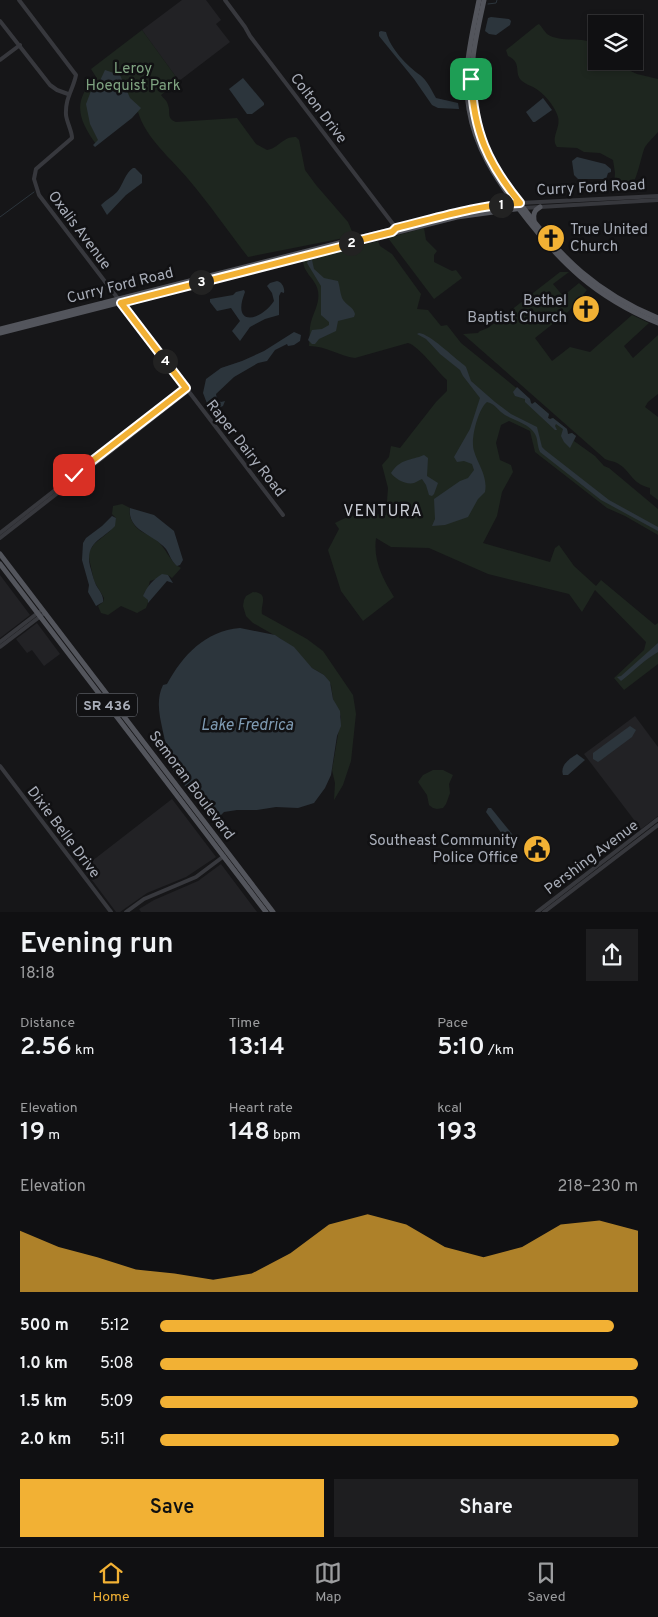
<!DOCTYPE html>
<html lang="en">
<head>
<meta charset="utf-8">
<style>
	:root { --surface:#101012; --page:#1e1e20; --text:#f1f3f6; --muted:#9c9d9f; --line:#303032; --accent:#f2b134 }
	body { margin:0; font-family:Overpass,sans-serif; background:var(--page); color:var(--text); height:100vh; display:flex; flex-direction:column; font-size:19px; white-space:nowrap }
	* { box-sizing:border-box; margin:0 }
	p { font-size:16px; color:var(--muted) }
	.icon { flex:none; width:28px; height:28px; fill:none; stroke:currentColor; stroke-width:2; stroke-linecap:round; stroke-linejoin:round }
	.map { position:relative; height:912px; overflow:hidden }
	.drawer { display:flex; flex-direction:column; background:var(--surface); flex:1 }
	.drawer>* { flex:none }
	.tools { position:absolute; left:588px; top:15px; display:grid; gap:10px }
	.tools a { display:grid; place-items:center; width:55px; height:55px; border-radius:0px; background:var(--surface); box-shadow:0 2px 8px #0003,0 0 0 1px var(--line); font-size:25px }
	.pin { position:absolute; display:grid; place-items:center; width:42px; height:42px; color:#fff; margin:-21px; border-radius:10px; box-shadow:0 2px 8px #0006 }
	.km { position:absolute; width:25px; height:25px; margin:-12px; border-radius:50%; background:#222; color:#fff; font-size:14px; line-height:25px; text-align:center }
	.round { display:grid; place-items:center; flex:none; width:52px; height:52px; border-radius:0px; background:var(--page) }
	.overview { display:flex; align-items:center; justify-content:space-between; height:85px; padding:0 20px }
	h1 { font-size:28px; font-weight:600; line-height:38px }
	.figures { display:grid; grid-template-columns:repeat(3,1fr); gap:8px; height:85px; padding:5px 20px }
	.figures div { display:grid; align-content:center }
	.figures b { font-size:25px; font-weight:600 }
	.figures small { font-size:14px; font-weight:400 }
	.figures p { font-size:14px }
	.chart { height:140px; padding:10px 20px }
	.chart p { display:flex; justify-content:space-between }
	.chart svg { width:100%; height:90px; margin-top:5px; fill:var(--accent); opacity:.7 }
	.cta { display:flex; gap:10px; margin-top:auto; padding:10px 20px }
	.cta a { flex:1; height:58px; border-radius:0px; background:var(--accent); color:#111; font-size:20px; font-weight:600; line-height:58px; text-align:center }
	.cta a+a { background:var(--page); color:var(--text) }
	ul { padding:0 20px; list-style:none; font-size:16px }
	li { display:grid; grid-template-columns:80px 60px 1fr; align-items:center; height:38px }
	li i { height:12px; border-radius:6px; background:var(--accent) }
	.tab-bar { display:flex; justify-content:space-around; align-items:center; height:70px; border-top:1px solid var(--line); background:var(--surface); font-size:14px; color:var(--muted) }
	.tab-bar a { display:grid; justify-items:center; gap:2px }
	.tab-bar .current { color:var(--accent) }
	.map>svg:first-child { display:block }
	.built { fill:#222225 }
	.green { fill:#1e261f }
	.water { fill:#2c353c }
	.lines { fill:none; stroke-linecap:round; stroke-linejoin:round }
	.stream { stroke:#2c353c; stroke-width:1 }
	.minor { stroke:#37383d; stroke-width:4 }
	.major { stroke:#53555c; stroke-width:5 }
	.route-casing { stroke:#fff; stroke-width:10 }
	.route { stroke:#f2b134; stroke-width:6 }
	.labels { text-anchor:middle; stroke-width:5; stroke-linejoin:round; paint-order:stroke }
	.shield { fill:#111113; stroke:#7b7e86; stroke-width:1 }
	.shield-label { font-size:14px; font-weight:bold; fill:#a8adb8 }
	.park-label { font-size:15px; fill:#7fa381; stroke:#111113 }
	.street-label { font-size:15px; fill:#a8adb8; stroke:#111113 }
	.poi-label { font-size:15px; fill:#a8adb8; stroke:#111113; text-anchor:end }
	.neighbourhood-label { font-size:16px; letter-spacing:1px; fill:#c9ccd4; stroke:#111113 }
	.water-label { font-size:16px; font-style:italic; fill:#7f9bb3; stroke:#111113 }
</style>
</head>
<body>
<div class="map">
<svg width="658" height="912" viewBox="0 0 658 912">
	<rect width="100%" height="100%" fill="#161618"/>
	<g class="built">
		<polygon points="182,0 206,0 221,20 216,24 230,42 179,81 142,30"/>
		<polygon points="0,575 30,615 0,638"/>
		<polygon points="37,623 60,654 44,666 32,650 27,653 16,639"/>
		<polygon points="635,716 658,747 658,816 641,829 584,754"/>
		<polygon points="172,799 216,857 186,877 147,893 120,912 116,912 83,868"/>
		<polygon points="221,864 257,912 141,912 139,909 154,900 198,881"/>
	</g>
	<g class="green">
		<path d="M539 24C542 27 545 32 547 34 562 44 583 35 596 45V61H615L624 68 637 74 658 79V132C654 137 648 142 645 147 640 156 634 210 614 186L615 173 613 160 600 153 584 152 577 148 557 147C550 138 561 128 558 117 555 106 543 92 533 87 529 85 526 84 522 81 513 73 523 63 508 56L506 50 537 25Z"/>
		<path d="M142 30 179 81 161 95C163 98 167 100 168 105 171 113 166 118 176 122L237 118 256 144 267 150C279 148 283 136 296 137L299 140 305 170 316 185 348 222 354 236 248 257C228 231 210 205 189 180 172 159 146 139 138 112L96 144C78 119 72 101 96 77L91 69Z"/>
		<polygon points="424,228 426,240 437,251 434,255 434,262 452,271 456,270 462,278 434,299 388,238"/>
		<path d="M378 241 380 246 392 254 421 294 417 309 428 310 441 326 447 325 461 343 530 399 531 403 532 404 535 402 549 414 548 418 550 419 553 418 567 429 568 434 572 433 576 436 574 441 595 456 604 466 609 468 658 509V535L625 516 607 508 535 452 530 431 509 421 501 425 496 443 500 460 511 465 513 472 502 492 497 516 483 543 550 562 555 548 559 545 574 566 596 586 601 580 655 625 658 623V664L624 690 614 678 644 650 646 642 595 590 582 612 569 594 488 574 429 548 391 547 376 538C373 561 383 579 394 597L363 621 341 591 328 550 339 529 335 523C352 513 367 513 386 515L388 488 382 465 389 457 391 446 400 448 436 402 447 391V380C436 370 419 346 408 343L355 358C339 356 326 346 309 346 310 338 309 329 311 322 314 311 320 303 318 291 316 279 303 273 303 260Z"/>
		<path d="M560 272H569L553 284 563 296 579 283 587 290 569 311 535 338 552 361 570 347 590 352 632 315 649 323 624 346 633 358 658 335V394L648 402 645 407 658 417V500L650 494V488C630 483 631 470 617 463 613 461 609 461 605 459L463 334 478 333 480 331 488 328Z"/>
		<path d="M122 504 130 508C129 514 130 518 133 523 138 532 148 534 155 539 167 548 169 562 181 568L172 578 168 575 150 581 148 588 144 593 149 600 146 608 137 613 121 606 108 615 101 613 98 606 103 602 104 598 94 581 89 558V552L94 544 110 531 116 518 112 514 113 506Z"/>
		<path d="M253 592C270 593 260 605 262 614L307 639 323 651 353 695 356 714 351 761 343 785 334 800 335 783 332 770 341 717 333 699 331 685 324 675 312 668 281 639 253 623 246 616 243 606 244 600 246 596Z"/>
		<polygon points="433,770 443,770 453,775 449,784 450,793 446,804 443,808 437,809 433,808 429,805 427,795 418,782 423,775"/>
	</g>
	<g class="water">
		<polygon points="491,17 509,19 511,21 510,25 496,35 489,34 485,31 488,18"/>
		<path d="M381 31 386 32C390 48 407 66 420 75 427 80 432 91 436 98L458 103 459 109 438 108 432 105 414 79 379 36V32Z"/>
		<polygon points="105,70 120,75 130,98 141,108 132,118 95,147 93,145 98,140 90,124 86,104 91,91 97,87"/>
		<polygon points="243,78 264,103 264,105 252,114 247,114 229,89"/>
		<polygon points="543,98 552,110 535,122 533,122 526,112"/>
		<polygon points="577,157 605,164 611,169 611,172 608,173 606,179 578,179 574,175 572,161"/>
		<path d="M133 168H135L142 175V183L126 195 107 215 101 205C106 200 112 197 117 192 123 185 125 173 133 168Z"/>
		<path d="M312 260 314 269 324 278 338 281C340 287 340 293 342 298 345 305 353 306 355 314L354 317 338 321 336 331 319 339 315 344H312L308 340 312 330 322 329 329 325V322L321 315V286L307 263 308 261Z"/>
		<path d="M277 281C282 282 285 288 284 293L281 292 279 296V315L265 319 250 327 240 341 232 331 240 321 231 308 217 311 210 302V299L233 295 236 292 244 290 245 292C231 327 260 322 274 301L272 293 267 286 270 283Z"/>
		<polygon points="294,332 301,335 300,341 294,345 288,346 287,344 275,350 267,361 258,363 234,377 216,394 217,400 221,402 225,401 223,406 216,409 208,406 203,393 206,379 221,368 242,361 264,351"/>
		<path d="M419 333C430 334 453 357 464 365L466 367 471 381 495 402 511 414 537 427 542 447 545 450 609 500 658 527V531L601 500 540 452C537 446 538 439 535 434 530 424 513 420 505 415 497 410 496 404 487 402 478 409 470 440 474 451 478 465 488 476 485 492L478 499 468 517 445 525 432 526 435 519 434 499 460 481 468 478 474 470 472 464 464 461 457 462 454 457 470 429 480 398 463 376 460 370 440 354 426 339 417 334Z"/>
		<polygon points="517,387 530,399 531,403 532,404 535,402 549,414 548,418 550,419 553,418 567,429 568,434 572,433 576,436 570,448 564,442 561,436 563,429 556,424 555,426 557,430 555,430 525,402 525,399 515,396 513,392"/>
		<path d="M424 455 428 458 427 476 438 483 434 494 432 496 429 495 426 485 422 479C419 480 417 482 414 483 406 485 395 479 391 473 401 458 410 461 424 455Z"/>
		<path d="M130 508 154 515 174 531 183 560 180 565 177 566C171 561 170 555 166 549 154 534 127 531 130 508Z"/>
		<path d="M112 516 116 518 115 526C102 540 85 542 90 566 92 572 93 579 96 585 99 590 104 596 103 602L96 606 88 592 89 585 82 560 83 543 86 538 102 526Z"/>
		<path d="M162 574 168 575 173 583 167 581 148 603V600L143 596C147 586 153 580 162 574Z"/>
		<path d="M240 628 275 635 281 639 294 647 312 668 324 675 330 682 333 699 340 711 341 726 337 736 331 775 325 788 314 803 298 808 276 807 257 810H237L224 812 217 819 211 820 166 761C169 736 151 710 163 685L167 684C183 655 205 631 240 628Z"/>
		<path d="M658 643V652C644 660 634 671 621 681L617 677 621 676Z"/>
		<polygon points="630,726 636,730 632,737 601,760 598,762 593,759 593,753"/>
		<path d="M577 754 585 760 568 775H563C560 765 569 759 577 754Z"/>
		<polygon points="488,808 491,808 512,834 514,839 508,842 486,812"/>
	</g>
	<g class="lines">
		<g class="stream">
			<polyline points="488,4 496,3 497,0"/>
			<polyline points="0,217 34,192"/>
		</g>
		<g class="minor">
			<path d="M19 0 76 75C73 90 65 98 66 115 67 123 72 131 72 138L36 169 34 179 39 195 283 515"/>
			<polyline points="225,0 245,27 250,36 396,228"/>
			<polyline points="0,21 50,85 57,90 68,94"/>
			<polyline points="0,60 20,45"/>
			<polyline points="520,203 658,196"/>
			<polyline points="523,208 658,200"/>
			<polyline points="0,533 186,388"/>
			<polyline points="0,538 188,391"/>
			<polyline points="0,642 39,612"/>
			<polyline points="0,647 42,615"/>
			<polyline points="0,766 111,912"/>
			<polyline points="126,912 144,899 196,877 224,856"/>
			<polyline points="537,912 658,819"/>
			<polyline points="544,912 658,825"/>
		</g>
		<g class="major">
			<path d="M479 0C472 36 462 72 469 109 475 147 496 179 519 209 560 263 595 297 658 323"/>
			<path d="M484 0C477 33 469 64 472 98 476 140 497 173 522 206 561 258 597 293 658 318"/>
			<path d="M534 220C533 213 535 210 540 207"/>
			<polyline points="0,329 461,212 499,205 520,203"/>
			<polyline points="0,333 457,217 523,208"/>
			<polyline points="0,554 273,912"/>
			<polyline points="0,564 266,912"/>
		</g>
	</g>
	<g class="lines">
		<g class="route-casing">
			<path id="route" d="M74 475 186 388 121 303 348 245 352 242 392 232 396 228C437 218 477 205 520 203 487 162 474 132 471 79"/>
		</g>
		<use href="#route" class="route"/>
	</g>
	<defs>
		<g id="church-disc" transform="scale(1.4375)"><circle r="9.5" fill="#f2b134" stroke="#111113"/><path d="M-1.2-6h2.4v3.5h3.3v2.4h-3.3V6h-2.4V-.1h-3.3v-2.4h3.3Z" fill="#111"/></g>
		<g id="civic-disc" transform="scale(1.4375)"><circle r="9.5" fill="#f2b134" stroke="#111113"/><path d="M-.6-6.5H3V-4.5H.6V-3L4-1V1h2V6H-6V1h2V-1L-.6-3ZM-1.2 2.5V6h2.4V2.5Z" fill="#111"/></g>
	</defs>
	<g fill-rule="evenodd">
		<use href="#church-disc" x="551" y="238"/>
		<use href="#church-disc" x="586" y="309"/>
		<use href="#civic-disc" x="537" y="849"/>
	</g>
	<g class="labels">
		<rect class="shield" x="77" y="693.5" width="60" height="23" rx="4"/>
		<g class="shield-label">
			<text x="107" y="710">SR 436</text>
		</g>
		<g class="park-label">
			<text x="133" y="73">Leroy<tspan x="133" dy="17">Hoequist Park</tspan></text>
		</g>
		<g class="street-label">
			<text transform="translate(319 108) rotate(53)" y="5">Colton Drive</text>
			<text transform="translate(591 187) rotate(-3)" y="5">Curry Ford Road</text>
			<text transform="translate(80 230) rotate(53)" y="5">Oxalis Avenue</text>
			<text transform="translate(120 285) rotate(-14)" y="5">Curry Ford Road</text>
			<text transform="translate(246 448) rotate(52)" y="5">Raper Dairy Road</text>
			<text transform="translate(192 785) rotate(53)" y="5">Semoran Boulevard</text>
			<text transform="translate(64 832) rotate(53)" y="5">Dixie Belle Drive</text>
			<text transform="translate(591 857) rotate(-37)" y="5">Pershing Avenue</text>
		</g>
		<g class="poi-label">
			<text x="570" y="234" text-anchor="start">True United<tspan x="570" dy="17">Church</tspan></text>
			<text x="567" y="305">Bethel<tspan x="567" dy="17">Baptist Church</tspan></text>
			<text x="518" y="845">Southeast Community<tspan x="518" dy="17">Police Office</tspan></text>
		</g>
		<g class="neighbourhood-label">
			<text x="383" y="516">VENTURA</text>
		</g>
		<g class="water-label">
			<text x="247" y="730">Lake Fredrica</text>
		</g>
	</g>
</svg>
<div class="tools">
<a><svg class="icon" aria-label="layers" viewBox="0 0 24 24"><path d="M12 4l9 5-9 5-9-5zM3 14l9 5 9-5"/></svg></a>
</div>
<div class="pin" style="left:471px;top:79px;background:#1e9e55"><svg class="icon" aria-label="arrive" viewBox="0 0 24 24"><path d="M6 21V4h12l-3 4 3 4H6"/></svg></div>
<div class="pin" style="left:74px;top:475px;background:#d93025"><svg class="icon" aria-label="check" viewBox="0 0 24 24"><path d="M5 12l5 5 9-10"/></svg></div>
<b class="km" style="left:501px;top:205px">1</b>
<b class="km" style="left:351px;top:243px">2</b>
<b class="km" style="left:201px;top:282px">3</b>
<b class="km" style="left:165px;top:361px">4</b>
</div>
<section class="drawer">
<div class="overview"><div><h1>Evening run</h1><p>18:18</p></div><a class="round"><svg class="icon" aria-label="share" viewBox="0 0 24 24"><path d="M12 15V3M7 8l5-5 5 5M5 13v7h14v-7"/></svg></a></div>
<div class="figures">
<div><p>Distance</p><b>2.56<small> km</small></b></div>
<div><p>Time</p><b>13:14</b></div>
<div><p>Pace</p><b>5:10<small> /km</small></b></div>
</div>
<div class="figures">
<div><p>Elevation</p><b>19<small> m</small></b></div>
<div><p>Heart rate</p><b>148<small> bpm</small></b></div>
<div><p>kcal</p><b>193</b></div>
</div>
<div class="chart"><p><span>Elevation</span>218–230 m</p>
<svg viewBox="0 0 160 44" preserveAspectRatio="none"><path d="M0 44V14L10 22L20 27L30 33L40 35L50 38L60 35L70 25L80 11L90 6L100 11L110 22L120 27L130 22L140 11L150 9L160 14V44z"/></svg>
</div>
<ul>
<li><b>500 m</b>5:12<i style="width:95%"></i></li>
<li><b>1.0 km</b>5:08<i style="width:100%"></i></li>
<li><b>1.5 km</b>5:09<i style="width:100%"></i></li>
<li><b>2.0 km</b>5:11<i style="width:96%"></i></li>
</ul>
<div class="cta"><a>Save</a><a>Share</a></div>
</section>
<nav class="tab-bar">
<a class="current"><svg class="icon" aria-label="home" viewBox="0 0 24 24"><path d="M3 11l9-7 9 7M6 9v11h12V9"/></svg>Home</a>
<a><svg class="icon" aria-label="map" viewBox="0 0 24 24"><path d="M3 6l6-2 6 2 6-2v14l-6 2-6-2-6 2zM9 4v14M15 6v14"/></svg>Map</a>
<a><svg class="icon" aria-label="saved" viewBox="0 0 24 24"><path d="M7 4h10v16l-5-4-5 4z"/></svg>Saved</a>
</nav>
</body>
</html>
